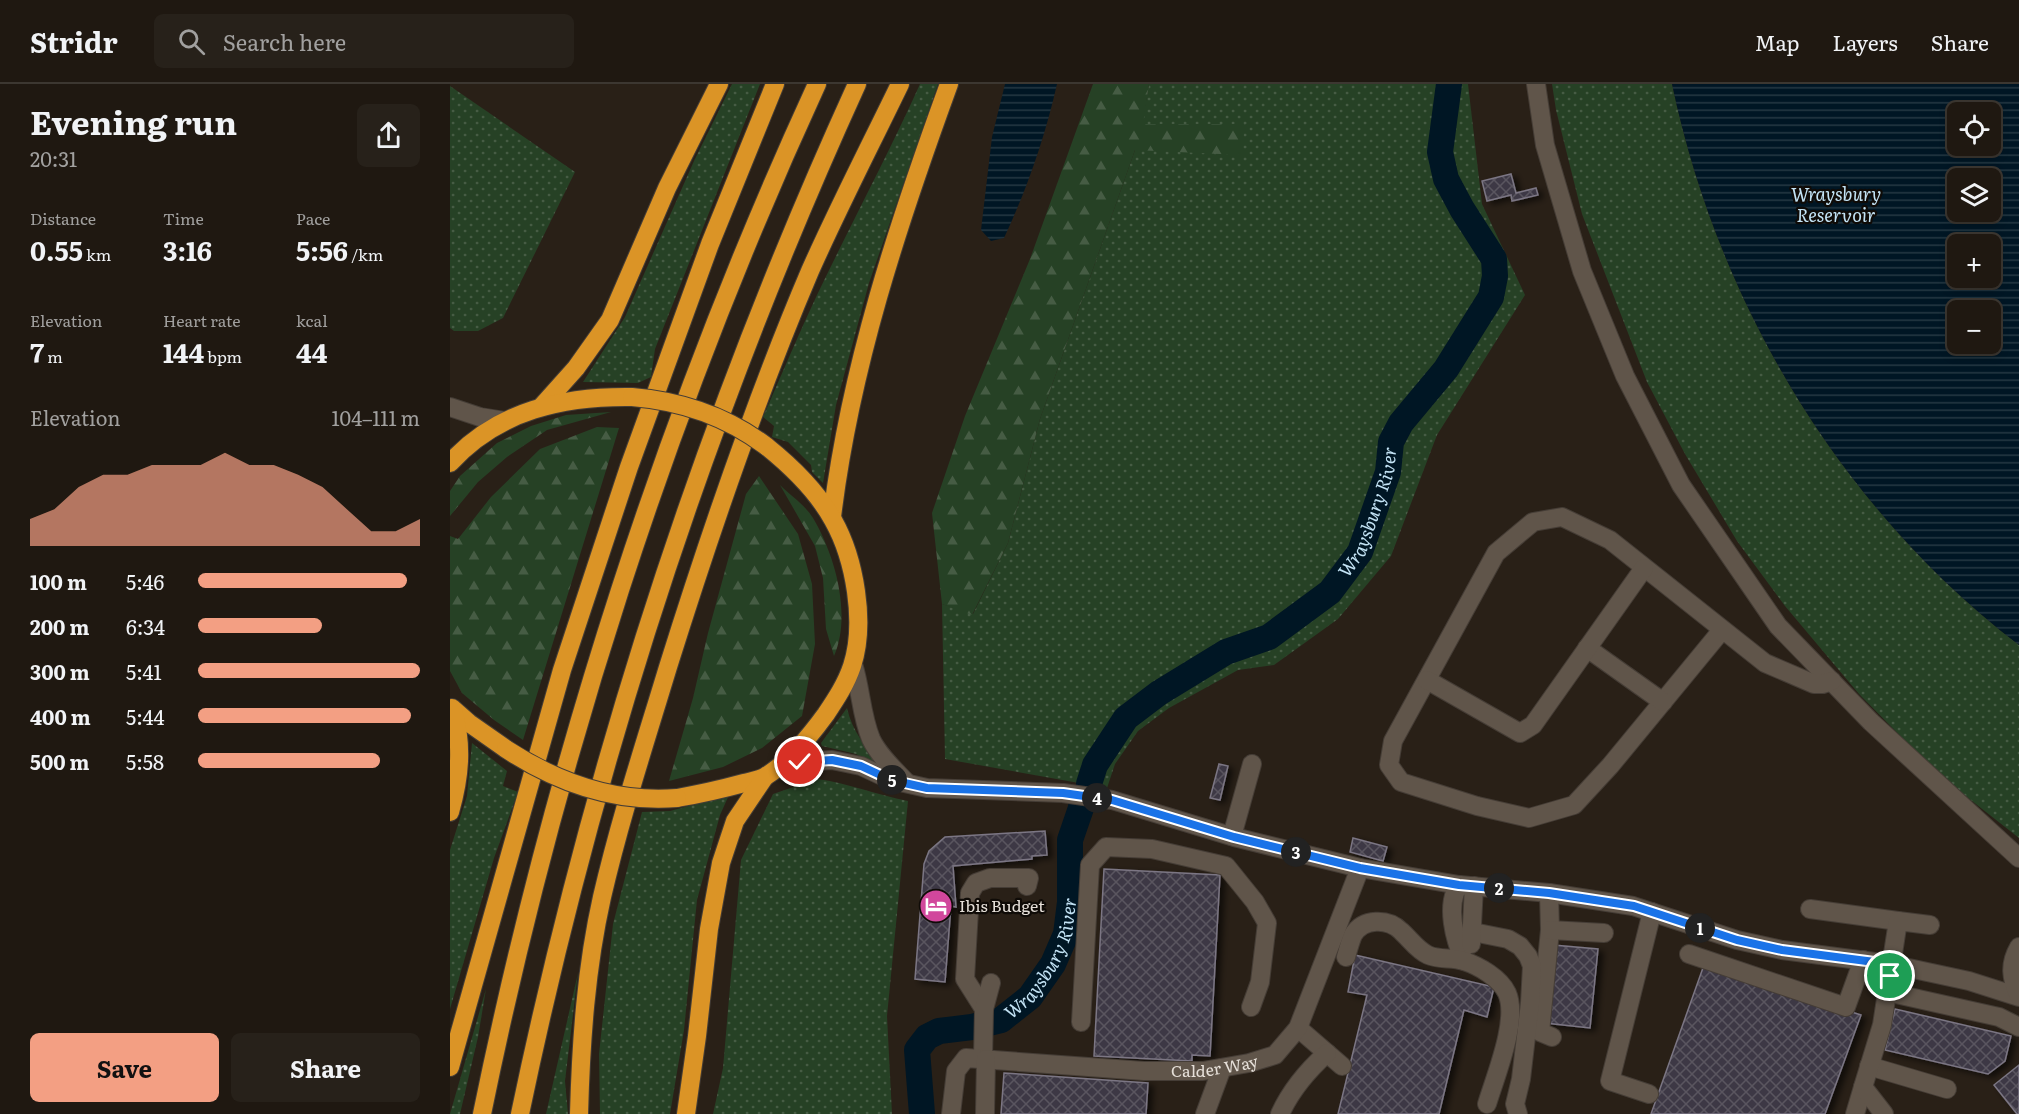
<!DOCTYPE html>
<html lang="en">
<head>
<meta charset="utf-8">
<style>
	:root { --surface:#1f1811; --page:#27211a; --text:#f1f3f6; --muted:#a1a09f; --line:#3c3731; --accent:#f39f83 }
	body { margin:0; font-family:Literata,serif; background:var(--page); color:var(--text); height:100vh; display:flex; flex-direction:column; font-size:22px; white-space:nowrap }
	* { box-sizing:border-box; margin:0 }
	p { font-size:20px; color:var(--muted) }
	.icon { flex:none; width:33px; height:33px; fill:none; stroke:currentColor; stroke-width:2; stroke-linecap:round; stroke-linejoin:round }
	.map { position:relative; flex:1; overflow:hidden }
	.drawer { display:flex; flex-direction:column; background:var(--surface); width:450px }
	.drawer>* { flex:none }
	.controls { position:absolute; left:1497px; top:18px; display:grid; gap:12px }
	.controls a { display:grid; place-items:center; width:54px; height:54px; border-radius:9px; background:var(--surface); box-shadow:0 3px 9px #0003,0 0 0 2px var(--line); font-size:30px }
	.pin { position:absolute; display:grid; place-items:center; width:51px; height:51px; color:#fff; margin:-26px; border:3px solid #fff; border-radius:50%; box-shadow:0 2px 6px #0007 }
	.km { position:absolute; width:30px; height:30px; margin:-15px; border-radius:50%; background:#222; color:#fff; font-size:16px; line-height:30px; text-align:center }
	.round { display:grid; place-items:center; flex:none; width:63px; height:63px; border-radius:9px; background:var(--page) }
	.headline { display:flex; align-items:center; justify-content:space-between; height:102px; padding:0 30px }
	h1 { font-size:33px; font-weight:700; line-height:45px }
	.figures { display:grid; grid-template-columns:repeat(3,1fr); gap:9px; height:102px; padding:6px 30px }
	.figures div { display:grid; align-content:center }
	.figures b { font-size:26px; font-weight:700 }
	.figures small { font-size:16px; font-weight:400 }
	.figures p { font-size:16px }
	.chart { height:168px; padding:12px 30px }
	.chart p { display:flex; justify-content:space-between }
	.chart svg { width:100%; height:108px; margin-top:6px; fill:var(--accent); opacity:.7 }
	.action { display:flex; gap:12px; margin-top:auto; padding:12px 30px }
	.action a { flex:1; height:69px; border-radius:9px; background:var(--accent); color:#111; font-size:24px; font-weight:700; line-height:69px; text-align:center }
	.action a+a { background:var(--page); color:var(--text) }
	ul { padding:0 30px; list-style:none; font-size:20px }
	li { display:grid; grid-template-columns:96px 72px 1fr; align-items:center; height:45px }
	li i { height:15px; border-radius:8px; background:var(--accent) }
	header { display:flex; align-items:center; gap:36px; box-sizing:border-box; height:84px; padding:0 30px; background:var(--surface); border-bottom:2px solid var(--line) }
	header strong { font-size:28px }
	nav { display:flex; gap:33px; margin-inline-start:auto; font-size:21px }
	.search { width:420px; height:54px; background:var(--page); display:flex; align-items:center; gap:15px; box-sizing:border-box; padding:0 21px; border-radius:9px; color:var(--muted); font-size:22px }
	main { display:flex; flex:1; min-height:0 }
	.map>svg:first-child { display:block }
	.grass { fill:url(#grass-dots) }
	.forest { fill:url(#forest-firs) }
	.water { fill:url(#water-rules); fill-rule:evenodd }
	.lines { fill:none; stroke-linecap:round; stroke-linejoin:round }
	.river { stroke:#001624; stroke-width:26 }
	.building { fill:url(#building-cross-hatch); stroke:#7b7684; stroke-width:1.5; filter:url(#shadow) }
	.minor-casing { stroke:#453d36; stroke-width:20 }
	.highway-casing { stroke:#453d36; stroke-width:20 }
	.minor { stroke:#60554a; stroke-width:18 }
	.highway { stroke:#db9426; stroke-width:18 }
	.highway-bridge-casing { stroke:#453d36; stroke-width:20; stroke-linecap:butt }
	.highway-bridge { stroke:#db9426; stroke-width:18 }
	.route-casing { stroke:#fff; stroke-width:12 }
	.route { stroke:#1a73e8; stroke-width:8 }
	.labels { text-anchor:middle; stroke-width:4.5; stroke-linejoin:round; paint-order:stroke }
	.poi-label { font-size:16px; fill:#e6e0d9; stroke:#0f0b07; text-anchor:start }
	.street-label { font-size:16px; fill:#e6e0d9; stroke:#0f0b07 }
	.water-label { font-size:18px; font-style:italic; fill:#c3e3f5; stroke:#0f0b07 }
</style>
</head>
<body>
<header>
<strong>Stridr</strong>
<div class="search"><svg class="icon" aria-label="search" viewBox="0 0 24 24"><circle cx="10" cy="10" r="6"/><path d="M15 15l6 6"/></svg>Search here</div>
<nav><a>Map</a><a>Layers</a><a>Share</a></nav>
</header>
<main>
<section class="drawer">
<div class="headline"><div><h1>Evening run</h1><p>20:31</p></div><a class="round"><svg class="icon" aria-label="share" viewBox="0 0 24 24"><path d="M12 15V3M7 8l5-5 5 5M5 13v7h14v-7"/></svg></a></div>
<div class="figures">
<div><p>Distance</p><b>0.55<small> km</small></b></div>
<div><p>Time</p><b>3:16</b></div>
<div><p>Pace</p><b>5:56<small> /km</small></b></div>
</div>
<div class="figures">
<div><p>Elevation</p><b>7<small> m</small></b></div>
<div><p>Heart rate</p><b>144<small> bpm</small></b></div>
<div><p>kcal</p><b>44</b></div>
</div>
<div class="chart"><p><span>Elevation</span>104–111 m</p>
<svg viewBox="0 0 160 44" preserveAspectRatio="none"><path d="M0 44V33L10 29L20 20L30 15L40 15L50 11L60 11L70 11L80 6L90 11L100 11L110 15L120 20L130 29L140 38L150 38L160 33V44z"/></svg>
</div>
<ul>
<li><b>100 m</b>5:46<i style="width:94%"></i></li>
<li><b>200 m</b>6:34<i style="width:56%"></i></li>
<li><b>300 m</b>5:41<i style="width:100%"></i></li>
<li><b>400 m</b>5:44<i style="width:96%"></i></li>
<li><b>500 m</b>5:58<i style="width:82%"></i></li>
</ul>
<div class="action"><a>Save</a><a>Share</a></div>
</section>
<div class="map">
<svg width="1569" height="1030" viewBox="0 0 1569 1030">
	<defs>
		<pattern id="grass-dots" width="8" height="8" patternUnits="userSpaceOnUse" patternTransform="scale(1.5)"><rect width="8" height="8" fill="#264125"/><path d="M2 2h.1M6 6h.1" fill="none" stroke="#465c44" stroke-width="1.8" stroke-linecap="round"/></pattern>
		<pattern id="forest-firs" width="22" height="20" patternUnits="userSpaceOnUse" patternTransform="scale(1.5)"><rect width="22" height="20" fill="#264125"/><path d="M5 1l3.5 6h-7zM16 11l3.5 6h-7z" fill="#465c44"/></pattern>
		<pattern id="water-rules" width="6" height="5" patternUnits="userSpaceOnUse" patternTransform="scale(1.5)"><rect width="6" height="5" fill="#001624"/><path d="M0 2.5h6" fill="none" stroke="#253843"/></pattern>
		<pattern id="building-cross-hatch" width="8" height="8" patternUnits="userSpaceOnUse" patternTransform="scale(1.5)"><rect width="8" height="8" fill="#3e3945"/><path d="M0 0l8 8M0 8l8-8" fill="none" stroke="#5a555f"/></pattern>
		<filter id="shadow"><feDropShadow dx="5" dy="3" stdDeviation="3" flood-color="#0009"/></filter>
	</defs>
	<rect width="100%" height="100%" fill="#292017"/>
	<g class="grass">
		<polygon points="282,0 310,0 205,265 201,293 188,299 133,298 175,233 244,77"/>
		<path d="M470 0H488L419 199 386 321 373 399 362 388 361 381 338 358 322 353 324 342 313 333C331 292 348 251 367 211 401 140 438 71 470 0Z"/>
		<polygon points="699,0 1018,0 1032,120 1075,211 987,351 941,472 888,535 824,581 788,586 719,624 688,647 665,680 657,704 495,675 492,520 523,530 558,459 590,335 685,66 794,40 692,40"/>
		<path d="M1102 0H1222C1268 219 1390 424 1569 561V754L1489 691 1409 610 1335 522 1287 457 1235 370 1197 298 1132 130 1106 26Z"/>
		<polygon points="0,2 125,88 53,234 28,247 4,247 0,244"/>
		<path d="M397 624C404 654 423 672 444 692L406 670 372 662 371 659Z"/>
		<polygon points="22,659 57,687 53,702 68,708 44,774 0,925 0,766 17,712"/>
		<path d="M367 695C398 699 427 711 458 717L437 932 442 1030H263L273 984 291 776 323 710Z"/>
		<polygon points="279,711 270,731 247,816 234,946 220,1030 150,1030 149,970 163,840 192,728 220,727"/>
		<polygon points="128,889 115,997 118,1030 96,1030"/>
		<polygon points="36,905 28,953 10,1030 0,1030"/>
	</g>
	<g class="forest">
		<polygon points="643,0 699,0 693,40 795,40 791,71 685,66 590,335 558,459 522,531 492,520 482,429 515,332 580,175"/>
		<polygon points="161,328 97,346 57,373 28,398 0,432 0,407 10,392 47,359 81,342 116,331"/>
		<polygon points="147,343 169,344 73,656 44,636 12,609 0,587 0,452 8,455 41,413 90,365"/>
		<polygon points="309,392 348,450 362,500 365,560 352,632 312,664 273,683 219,697 243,614 258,549 296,410"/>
		<path d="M330 401C340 411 355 421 363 434 385 471 402 531 384 572L376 545 373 494 365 462Z"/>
	</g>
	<g class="water">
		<path d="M555 0H607C595 53 577 105 554 154L541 157 531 146 542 53Z"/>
		<path d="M1222 0H1569V561C1390 424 1268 219 1222 0ZM1508 28H1540V62H1508ZM1508 94H1540V128H1508ZM1508 160H1540V194H1508ZM1508 226H1540V260H1508Z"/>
	</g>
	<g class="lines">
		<g class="river">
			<path id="s1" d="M639 700 645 681 676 634 709 609 776 568 819 553 880 508 910 468 938 388 941 358 951 339 996 285 1041 213 1045 192 1044 175 1012 125 996 95 990 68 999 0"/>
			<path id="s2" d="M472 1030 467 966 477 953 489 947 522 943 551 936 580 913 603 880 616 850 620 818V756L631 724"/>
		</g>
	</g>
	<g class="building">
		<polygon points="1061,90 1066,109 1086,104 1088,111 1062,117 1061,111 1037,117 1032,97"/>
		<polygon points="769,680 778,682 770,716 760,714"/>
		<polygon points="595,747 597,771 582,772 582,775 503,782 506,823 501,822 495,898 465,895 474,780 479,767 495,753"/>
		<polygon points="903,754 937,763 933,777 900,768"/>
		<polygon points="654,785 770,791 760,972 742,971 742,977 644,972"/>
		<polygon points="1103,861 1148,865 1140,944 1095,939"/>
		<polygon points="905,871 1044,903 1037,933 1014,926 989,1030 888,1030 917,911 898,908"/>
		<polygon points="1254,881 1411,931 1375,1030 1201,1030"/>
		<polygon points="1445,925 1561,952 1555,977 1538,990 1435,966"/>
		<polygon points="1569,981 1569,1030 1567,1030 1544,1001"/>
		<polygon points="554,989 698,999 696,1030 551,1030"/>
	</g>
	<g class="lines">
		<g class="minor-casing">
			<g id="minor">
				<polyline points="1086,0 1095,61 1132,187 1175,292 1231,401 1328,542 1421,638 1569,774"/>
				<polyline points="0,323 30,333 55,337"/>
				<polyline points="1272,546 1160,682 1124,721 1079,734 1027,722 951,698 939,681 943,657 1046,469 1083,438 1112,433 1160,456 1315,579 1364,600 1373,600 1382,597"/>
				<polyline points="1137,564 1213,618"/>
				<path d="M403 580C411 605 411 631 421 655 429 672 445 686 457 699"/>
				<polyline points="977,596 1070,649 1083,641 1194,484"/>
				<polyline points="329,683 350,678 382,676 411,682 441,696 477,704 613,709 662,716 784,753 910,784 1009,801 1099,809 1183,822 1287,856 1332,866 1440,880 1519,897 1569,913"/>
				<polyline points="782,752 802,680"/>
				<path d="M1009 801C995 821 1005 856 1014 877"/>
				<polyline points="1099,809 1100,846 1090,948 1102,953"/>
				<polyline points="1360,825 1448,837"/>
				<polyline points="1100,846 1154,849"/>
				<polyline points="1023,848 1058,855 1070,862 1078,872 1082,882 1080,919 1071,995 1065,1020 1068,1030"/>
				<polyline points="1021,860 1024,802"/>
				<path d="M1569 863C1559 880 1561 894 1569 912"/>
				<polyline points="1239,870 1396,923 1413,876"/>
				<path d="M896 873C898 866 900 858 903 851 913 834 938 834 951 847 960 855 967 866 978 871 989 876 1002 873 1014 877 1029 882 1050 894 1057 909 1069 936 1045 993 1037 1020"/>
				<polyline points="1437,908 1549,933 1569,943"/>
				<polyline points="534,925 515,895 520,809 526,799 540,794 579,794 577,802"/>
				<polyline points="631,938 640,781 656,763 702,765 776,782 805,818 817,839 810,898 801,923"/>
				<polyline points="848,944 892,982"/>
				<polyline points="533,975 534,925 541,899"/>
				<polyline points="1419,982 1497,1005"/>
				<polyline points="1199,1010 1160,997 1202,828"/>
				<path id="s3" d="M501 1030 506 987 516 974 694 987H753L799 979 825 971 848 944 910 784"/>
				<polyline points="535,1030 536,975"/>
				<polyline points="755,1030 772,984"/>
				<path d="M830 1030C841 1006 858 986 877 969"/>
				<polyline points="1405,1030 1413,1003"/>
				<polyline points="1434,1030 1413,1003 1432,941 1448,837 1480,841"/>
			</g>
		</g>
		<g class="highway-casing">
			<g id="highway">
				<polyline points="92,322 126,284 160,236 217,104 269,0"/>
				<path d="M0 379C48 326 114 312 182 313"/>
				<path d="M382 433C400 284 448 140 499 0"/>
				<polyline points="2,624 19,639 56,665"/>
				<path d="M227 714C250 710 272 705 294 699 301 697 310 696 316 692 339 678 360 652 376 630 386 615 396 600 402 582 416 539 405 475 383 436 367 407 341 382 316 362"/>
				<path d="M0 728C10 693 13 662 3 626"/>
				<polyline points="0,983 112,586 144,489 179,383 260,160 325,0"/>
				<path d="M32 1030C104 678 217 326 367 0"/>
				<path d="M70 1030C144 676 257 329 407 0"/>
				<path d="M129 1030C131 957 136 884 152 813 170 735 195 659 218 583 260 449 305 316 360 187 388 124 420 62 450 0"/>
				<polyline points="236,1030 247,952 259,845 271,779 285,737 314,694"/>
			</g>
		</g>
		<use href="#minor" class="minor"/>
		<use href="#highway" class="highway"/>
		<g class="highway-bridge-casing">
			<g id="highway-bridge">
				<path d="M182 313C232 317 276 332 316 362"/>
				<path d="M56 665C108 699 165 719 227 714"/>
			</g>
		</g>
		<use href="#highway-bridge" class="highway-bridge"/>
	</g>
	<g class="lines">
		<g class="route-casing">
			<polyline id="route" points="350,678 382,676 411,682 441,696 477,704 613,709 662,716 784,753 910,784 1009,801 1099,809 1184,822 1287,856 1332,866 1440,880 1440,892"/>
		</g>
		<use href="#route" class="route"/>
	</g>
	<defs>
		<g id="hotel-disc" transform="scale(1.725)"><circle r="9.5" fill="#d1479c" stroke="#0f0b07"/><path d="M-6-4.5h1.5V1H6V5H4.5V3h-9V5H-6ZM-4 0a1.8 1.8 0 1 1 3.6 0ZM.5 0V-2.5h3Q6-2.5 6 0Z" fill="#fff"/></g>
	</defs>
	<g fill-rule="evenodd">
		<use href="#hotel-disc" x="486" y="822"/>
	</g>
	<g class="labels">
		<g class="poi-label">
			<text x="509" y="828">Ibis Budget</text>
		</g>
		<g class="street-label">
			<text dy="6" stroke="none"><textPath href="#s3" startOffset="309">Calder Way</textPath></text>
		</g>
		<g class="water-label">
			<text x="1386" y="117">Wraysbury<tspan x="1386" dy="21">Reservoir</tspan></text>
			<text dy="6" stroke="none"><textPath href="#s1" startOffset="408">Wraysbury River</textPath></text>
			<text dy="6" stroke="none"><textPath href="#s2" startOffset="234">Wraysbury River</textPath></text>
		</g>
	</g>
</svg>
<div class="controls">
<a><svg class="icon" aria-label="locate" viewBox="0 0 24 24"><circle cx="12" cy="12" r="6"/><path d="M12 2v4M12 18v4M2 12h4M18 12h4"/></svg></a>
<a><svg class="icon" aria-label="layers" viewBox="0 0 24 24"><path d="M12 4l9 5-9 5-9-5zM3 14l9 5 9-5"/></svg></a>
<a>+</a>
<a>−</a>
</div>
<div class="pin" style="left:1440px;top:892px;background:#1e9e55"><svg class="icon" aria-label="arrive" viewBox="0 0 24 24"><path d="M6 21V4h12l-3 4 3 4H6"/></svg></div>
<div class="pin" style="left:350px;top:678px;background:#d93025"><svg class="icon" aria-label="check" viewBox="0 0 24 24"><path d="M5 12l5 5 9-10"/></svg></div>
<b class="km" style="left:1250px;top:844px">1</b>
<b class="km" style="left:1049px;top:804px">2</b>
<b class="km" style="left:846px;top:768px">3</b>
<b class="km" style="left:647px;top:714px">4</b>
<b class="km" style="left:442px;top:696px">5</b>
</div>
</main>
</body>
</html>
